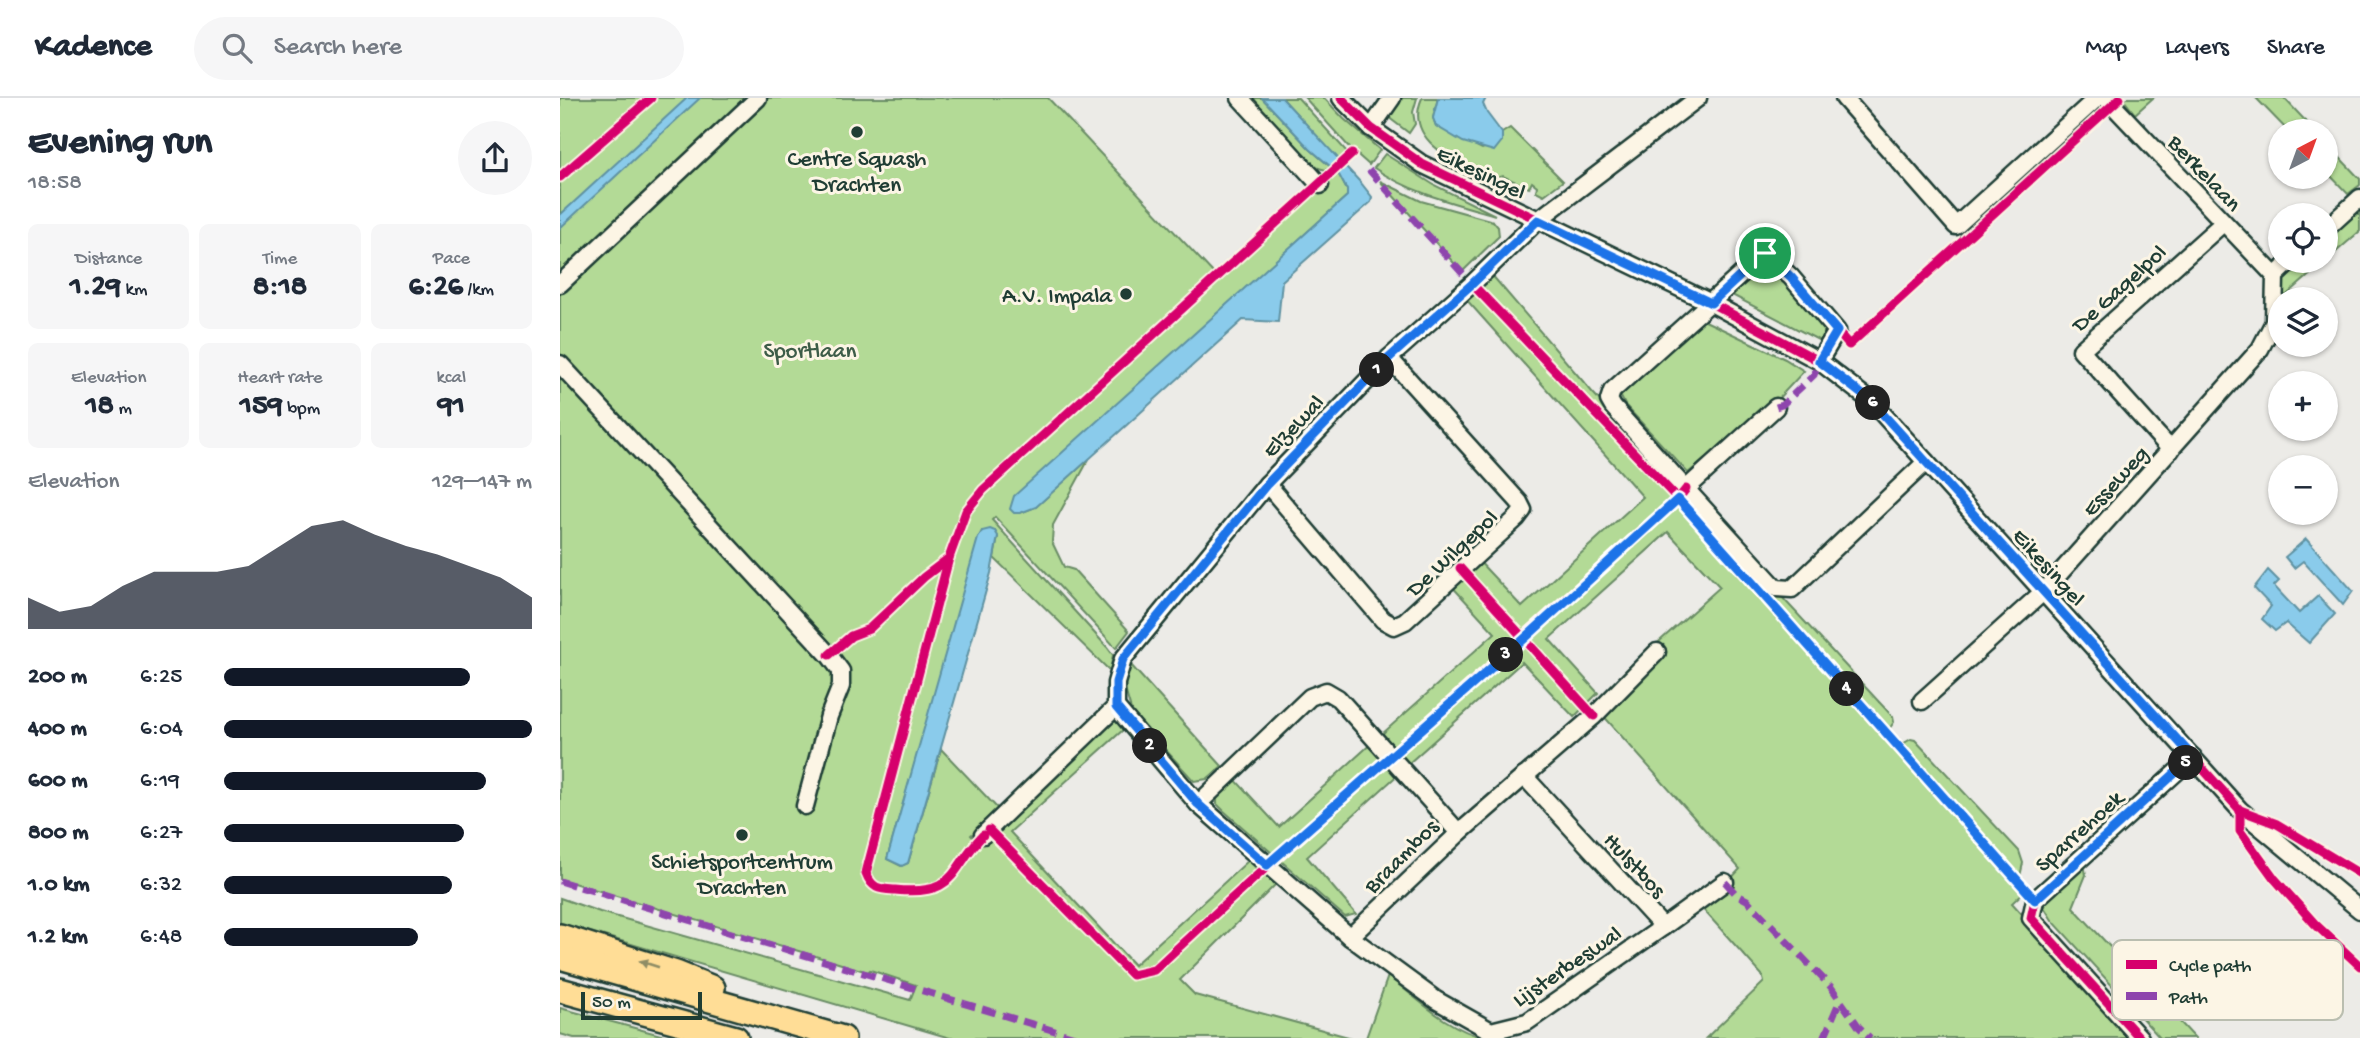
<!DOCTYPE html>
<html lang="en">
<head>
<meta charset="utf-8">
<style>
	:root { --surface:#fff; --page:#f6f6f7; --text:#1f2937; --muted:#747a83; --line:#e0e1e3; --accent:#111827 }
	body { margin:0; font-family:"Gochi Hand",sans-serif; background:var(--page); color:var(--text); height:100vh; display:flex; flex-direction:column; font-size:26px; white-space:nowrap }
	* { box-sizing:border-box; margin:0 }
	p { font-size:23px; color:var(--muted) }
	.icon { flex:none; width:38px; height:38px; fill:none; stroke:currentColor; stroke-width:2; stroke-linecap:round; stroke-linejoin:round }
	.map { position:relative; flex:1; overflow:hidden }
	.panel { display:flex; flex-direction:column; background:var(--surface); width:560px }
	.panel>* { flex:none }
	.needle { width:46px; rotate:41deg }
	.tools { position:absolute; left:1708px; top:21px; display:grid; gap:14px }
	.tools a { display:grid; place-items:center; width:70px; height:70px; border-radius:50%; background:var(--surface); box-shadow:0 2px 5px #0004; font-size:35px }
	.scale { position:absolute; left:21px; bottom:18px; width:121px; box-sizing:border-box; padding-left:7px; border:4px solid #1f3d34; border-top:0; font-size:19px; line-height:24px; white-space:nowrap; color:#1f3d34; -webkit-text-stroke:5px #fcf5e5; paint-order:stroke }
	.pin { position:absolute; display:grid; place-items:center; width:60px; height:60px; color:#fff; margin:-30px; border:4px solid #fff; border-radius:50%; box-shadow:0 2px 7px #0007 }
	.km { position:absolute; width:35px; height:35px; margin:-18px; border-radius:50%; background:#222; color:#fff; font-size:19px; line-height:35px; text-align:center }
	.round { display:grid; place-items:center; flex:none; width:74px; height:74px; border-radius:37px; background:var(--page) }
	.overview { display:flex; align-items:center; justify-content:space-between; height:119px; padding:0 28px }
	h1 { font-size:38px; font-weight:700; line-height:52px }
	.figures { display:grid; grid-template-columns:repeat(3,1fr); gap:10px; height:119px; padding:7px 28px }
	.figures div { display:grid; align-content:center; border-radius:10px; background:var(--page); text-align:center }
	.figures b { font-size:30px; font-weight:700 }
	.figures small { font-size:19px; font-weight:400 }
	.figures p { font-size:19px }
	.chart { height:196px; padding:14px 28px }
	.chart p { display:flex; justify-content:space-between }
	.chart svg { width:100%; height:126px; margin-top:7px; fill:var(--accent); opacity:.7 }
	ul { padding:0 28px; list-style:none; font-size:23px }
	li { display:grid; grid-template-columns:112px 84px 1fr; align-items:center; height:52px }
	li i { height:18px; border-radius:9px; background:var(--accent) }
	header { display:flex; align-items:center; gap:42px; box-sizing:border-box; height:98px; padding:0 35px; background:var(--surface); border-bottom:2px solid var(--line) }
	header strong { font-size:33px }
	nav { display:flex; gap:38px; margin-inline-start:auto; font-size:24px }
	.search { width:490px; height:63px; background:var(--page); display:flex; align-items:center; gap:18px; box-sizing:border-box; padding:0 24px; border-radius:38px; color:var(--muted); font-size:26px }
	main { display:flex; flex:1; min-height:0 }
	.map>svg:first-child { display:block }
	.green { fill:#b3da96; stroke:#698c65; stroke-width:2 }
	.water { fill:#8acbeb; stroke:#5f92a2; stroke-width:2 }
	.lines { fill:none; stroke-linecap:round; stroke-linejoin:round }
	.minor-casing { stroke:#1f3d34; stroke-width:21 }
	.highway-casing { stroke:#1f3d34; stroke-width:28 }
	.minor { stroke:#fcf5e5; stroke-width:16 }
	.highway { stroke:#ffdd96; stroke-width:23 }
	.quiet { stroke:#8e44ad; stroke-width:7; stroke-dasharray:14 7; stroke-linecap:butt }
	.cycleway-casing { stroke:#fcf5e5; stroke-width:13 }
	.cycleway { stroke:#d6006c; stroke-width:9 }
	.oneway { fill:#8f8d65 }
	.route-casing { stroke:#fff; stroke-width:14 }
	.route { stroke:#1a73e8; stroke-width:9 }
	.poi-dot { fill:#1f3d34; stroke:#fcf5e5; stroke-width:2.5 }
	.labels { text-anchor:middle; stroke-width:6; stroke-linejoin:round; paint-order:stroke }
	.poi-label { font-size:23px; fill:#1f3d34; stroke:#fcf5e5 }
	.street-label { font-size:23px; fill:#1f3d34; stroke:#fcf5e5 }
	.park-label { font-size:23px; fill:#3d5c48; stroke:#fcf5e5 }
	.key { fill:#fcf5e5; stroke:#babeb0; stroke-width:2 }
	.key-label { font-size:19px; fill:#1f3d34 }
</style>
</head>
<body>
<header>
<strong>Kadence</strong>
<div class="search"><svg class="icon" aria-label="search" viewBox="0 0 24 24"><circle cx="10" cy="10" r="6"/><path d="M15 15l6 6"/></svg>Search here</div>
<nav><a>Map</a><a>Layers</a><a>Share</a></nav>
</header>
<main>
<section class="panel">
<div class="overview"><div><h1>Evening run</h1><p>18:58</p></div><a class="round"><svg class="icon" aria-label="share" viewBox="0 0 24 24"><path d="M12 15V3M7 8l5-5 5 5M5 13v7h14v-7"/></svg></a></div>
<div class="figures">
<div><p>Distance</p><b>1.29<small> km</small></b></div>
<div><p>Time</p><b>8:18</b></div>
<div><p>Pace</p><b>6:26<small> /km</small></b></div>
</div>
<div class="figures">
<div><p>Elevation</p><b>18<small> m</small></b></div>
<div><p>Heart rate</p><b>159<small> bpm</small></b></div>
<div><p>kcal</p><b>91</b></div>
</div>
<div class="chart"><p><span>Elevation</span>129–147 m</p>
<svg viewBox="0 0 160 44" preserveAspectRatio="none"><path d="M0 44V33L10 38L20 36L30 29L40 24L50 24L60 24L70 22L80 15L90 8L100 6L110 11L120 15L130 18L140 22L150 26L160 33V44z"/></svg>
</div>
<ul>
<li><b>200 m</b>6:25<i style="width:80%"></i></li>
<li><b>400 m</b>6:04<i style="width:100%"></i></li>
<li><b>600 m</b>6:19<i style="width:85%"></i></li>
<li><b>800 m</b>6:27<i style="width:78%"></i></li>
<li><b>1.0 km</b>6:32<i style="width:74%"></i></li>
<li><b>1.2 km</b>6:48<i style="width:63%"></i></li>
</ul>
</section>
<div class="map">
<svg width="1800" height="940" viewBox="0 0 1800 940">
	<rect width="100%" height="100%" fill="#ecebe7"/>
	<filter id="ink" filterUnits="userSpaceOnUse"><feTurbulence type="fractalNoise" baseFrequency=".0143" numOctaves="2"/><feDisplacementMap in="SourceGraphic" scale="14" xChannelSelector="R" yChannelSelector="G"/><feConvolveMatrix kernelMatrix="1 2 1 2 8 2 1 2 1" color-interpolation-filters="sRGB"/></filter>
	<g filter="url(#ink)">
		<g class="green">
			<polygon points="0,0 488,0 656,178 655,180 657,182 778,75 787,92 787,98 626,244 460,415 476,409 529,361 493,427 492,444 504,469 514,472 569,533 556,550 435,419 432,422 547,549 553,557 550,573 434,460 438,439 435,433 422,433 327,761 341,768 348,765 381,651 439,712 411,737 420,748 550,623 558,623 564,631 450,734 574,867 690,761 717,785 620,882 635,897 792,940 390,940 0,825 0,800 40,814 350,902 356,887 310,872 308,874 0,781"/>
			<path d="M686 0H702L750 51 773 71C748 80 703 18 686 0Z"/>
			<polygon points="722,0 738,0 788,55 781,65"/>
			<polygon points="745,0 764,0 784,21 820,52 809,67 789,49"/>
			<polygon points="839,0 857,0 853,14 855,26 849,35 828,19"/>
			<path d="M862 0H878L873 20 876 28 922 51 942 43V35L950 30 1003 83 984 97 976 93 977 88 972 84 969 90 943 78 934 81C903 66 842 46 862 0Z"/>
			<polygon points="1566,0 1593,0 1575,16 1564,2"/>
			<polygon points="1696,0 1724,0 1755,33 1728,33"/>
			<polygon points="1766,45 1800,81 1800,87 1788,96 1766,73"/>
			<path d="M825 56 874 87 935 117C893 105 851 95 814 70Z"/>
			<polygon points="820,83 861,103 933,123 938,129 939,138 902,174"/>
			<polygon points="1800,110 1800,133 1722,201 1719,184 1742,163 1766,163 1766,141"/>
			<polygon points="1206,162 1264,225 1264,245 1172,197 1174,192"/>
			<polygon points="931,176 1033,295 1333,619 1334,624 1327,634 1339,648 1351,641 1355,642 1459,753 1463,765 1459,783 1467,791 1452,805 1574,940 1146,940 1204,884 1202,877 1140,808 1164,788 1180,771 1040,614 1092,550 1160,489 1108,434 989,541 1038,595 1014,619 962,564 849,665 822,636 935,535 888,484 915,459 962,509 1083,399 905,200"/>
			<polygon points="1141,221 1225,261 1244,273 1216,303 1128,375 1065,307 1061,299 1062,291"/>
			<polygon points="570,566 662,668 647,681 634,683 572,615 564,588"/>
			<polygon points="813,644 842,673 747,759 796,816 785,819 664,713 657,706 657,699 672,678 719,729"/>
			<polygon points="1524,766 1526,777 1513,809 1635,940 1600,940 1492,822 1484,809 1487,800"/>
			<path d="M828 878C858 901 888 932 926 940H806Z"/>
			<polygon points="0,910 112,940 14,940 0,936"/>
		</g>
		<g class="water">
			<polygon points="127,0 140,0 0,130 0,117"/>
			<polygon points="702,0 722,0 801,85 812,99 811,104 722,183 718,224 683,222 476,409 460,415 454,415 450,411 454,398 787,98 787,92 778,75 750,51"/>
			<polygon points="878,0 926,0 923,6 927,15 942,35 942,43 934,53 903,44 876,28 873,20"/>
			<polygon points="430,431 435,433 438,438 431,475 348,765 342,768 327,761 418,440 422,433"/>
			<polygon points="1746,441 1793,493 1783,507 1743,463 1734,470 1725,459"/>
			<polygon points="1708,472 1719,483 1714,488 1739,515 1758,498 1775,516 1749,545 1726,525 1715,533 1702,521 1711,508 1694,490"/>
		</g>
		<g class="lines">
			<g class="minor-casing">
				<g id="minor">
					<polyline points="680,0 760,87"/>
					<polyline points="781,0 811,30 862,66 1151,205 1259,263 1312,304 1680,712 1800,812"/>
					<polyline points="1284,0 1396,128 1537,0"/>
					<polyline points="1546,0 1715,178"/>
					<polyline points="811,30 832,0"/>
					<polyline points="1766,131 1800,100"/>
					<polyline points="0,186 198,0"/>
					<polyline points="0,266 269,557 281,573 281,588 269,618 245,708"/>
					<polyline points="1216,309 1126,391 1216,490 1232,491 1366,364"/>
					<polyline points="1611,352 1521,252 1663,125"/>
					<polyline points="707,386 823,522 834,528 845,523 957,420 963,412 959,404 829,260"/>
					<polyline points="1126,391 1053,309 1049,302 1052,293 1205,155 1231,179 1277,233 1259,263"/>
					<polyline points="1362,603 1483,494 1700,251 1714,224 1715,178 1731,163"/>
					<polyline points="556,609 638,706 790,839 899,735 1034,618 1097,554"/>
					<polyline points="964,678 1103,829 1165,784"/>
					<polyline points="638,706 750,599 766,593 778,600 899,735"/>
					<polyline points="423,737 556,609 556,585 563,561 707,386 829,260 912,186 978,122 1138,0"/>
					<polyline points="790,839 876,902 931,933 967,924 1103,829"/>
					<polyline points="1580,940 1471,820 1475,802 1633,659"/>
				</g>
			</g>
			<g class="highway-casing">
				<g id="highway">
					<polyline points="0,838 116,875 153,890"/>
					<polyline points="0,859 283,940"/>
					<polyline points="0,892 176,940"/>
				</g>
			</g>
			<use href="#minor" class="minor"/>
			<use href="#highway" class="highway"/>
			<g class="quiet">
				<polyline points="809,72 912,186"/>
				<polyline points="1717,292 1720,291"/>
				<polyline points="1216,309 1222,307 1254,277 1259,263"/>
				<polyline points="0,783 518,940"/>
				<polyline points="1165,784 1177,797 1187,802 1271,889 1299,929 1310,940"/>
				<polyline points="1264,940 1280,902"/>
			</g>
			<g class="cycleway-casing">
				<g id="cycleway">
					<polyline points="781,0 811,30 862,66 1151,205 1259,263 1312,304 1680,712 1717,726 1800,776"/>
					<polyline points="0,79 91,0"/>
					<polyline points="978,122 912,186 1118,401 1475,802 1471,820 1580,940"/>
					<polyline points="1277,233 1289,247 1560,0"/>
					<path d="M389 460 306 775C312 791 319 791 335 792 397 798 388 774 423 737"/>
					<polyline points="900,470 1034,618"/>
					<polyline points="269,557 291,538 309,531 364,479 389,460 406,413 423,392 792,56"/>
					<polyline points="1680,712 1680,733 1714,780 1755,826 1800,868"/>
					<path d="M429 732 572 877 594 872C766 712 944 559 1118 401L1126 391"/>
				</g>
			</g>
			<use href="#cycleway" class="cycleway"/>
		</g>
		<defs><path id="oneway-solid" d="M-6-.8H1V-3.2L6.5 0L1 3.2V.8H-6Z" transform="scale(1.75)"/></defs>
		<use class="oneway" href="#oneway-solid" transform="translate(89 866) rotate(-162)"/>
	</g>
	<g class="lines" filter="url(#ink)">
		<g class="route-casing">
			<polygon id="route" points="978,122 1151,205 1205,155 1231,179 1277,233 1259,263 1312,304 1633,659 1475,802 1118,401 963,542 707,767 638,706 556,609 556,584 563,561 707,386 829,260 912,186"/>
		</g>
		<use href="#route" class="route"/>
	</g>
	<g class="poi-dot">
		<circle cx="297" cy="34" r="7"/>
		<circle cx="566" cy="196" r="7"/>
		<circle cx="182" cy="737" r="7"/>
	</g>
	<g class="labels">
		<g class="poi-label">
			<text x="297" y="67">Centre Squash<tspan x="297" dy="26">Drachten</tspan></text>
			<text x="552" y="204" text-anchor="end">A.V. Impala</text>
			<text x="182" y="770">Schietsportcentrum<tspan x="182" dy="26">Drachten</tspan></text>
		</g>
		<g class="street-label">
			<text transform="translate(922 73) rotate(26)" y="8">Eikesingel</text>
			<text transform="translate(1646 74) rotate(47)" y="8">Berkelaan</text>
			<text transform="translate(1558 189) rotate(-42)" y="8">De Gagelpol</text>
			<text transform="translate(732 327) rotate(-46)" y="8">Elzewal</text>
			<text transform="translate(1554 382) rotate(-48)" y="8">Esseweg</text>
			<text transform="translate(891 454) rotate(-43)" y="8">De Wilgepol</text>
			<text transform="translate(1490 468) rotate(48)" y="8">Eikesingel</text>
			<text transform="translate(1518 732) rotate(-42)" y="8">Sparrehoek</text>
			<text transform="translate(840 757) rotate(-45)" y="8">Braambos</text>
			<text transform="translate(1076 766) rotate(47)" y="8">Hulstbos</text>
			<text transform="translate(1006 867) rotate(-34)" y="8">Lijsterbeswal</text>
		</g>
		<g class="park-label">
			<text x="250" y="259">Sportlaan</text>
		</g>
	</g>
	<rect x="1552" y="842" width="231" height="80" rx="10" class="key"/>
	<rect x="1566" y="862" width="31" height="9" fill="#d6006c"/>
	<rect x="1566" y="894" width="31" height="8" fill="#8e44ad"/>
	<g class="key-label">
		<text x="1609" y="873">Cycle path</text>
		<text x="1609" y="905">Path</text>
	</g>
</svg>
<div class="tools">
<a><svg class="needle" viewBox="-14 -14 28 28"><path d="M0-13l5 13h-10z" fill="#e53935"/><path d="M0 13l5-13h-10z" fill="#747a83"/></svg></a>
<a><svg class="icon" aria-label="locate" viewBox="0 0 24 24"><circle cx="12" cy="12" r="6"/><path d="M12 2v4M12 18v4M2 12h4M18 12h4"/></svg></a>
<a><svg class="icon" aria-label="layers" viewBox="0 0 24 24"><path d="M12 4l9 5-9 5-9-5zM3 14l9 5 9-5"/></svg></a>
<a>+</a>
<a>−</a>
</div>
<div class="scale">50 m</div>
<div class="pin" style="left:1205px;top:155px;background:#1e9e55"><svg class="icon" aria-label="arrive" viewBox="0 0 24 24"><path d="M6 21V4h12l-3 4 3 4H6"/></svg></div>
<b class="km" style="left:817px;top:272px">1</b>
<b class="km" style="left:590px;top:648px">2</b>
<b class="km" style="left:946px;top:557px">3</b>
<b class="km" style="left:1287px;top:591px">4</b>
<b class="km" style="left:1626px;top:665px">5</b>
<b class="km" style="left:1313px;top:305px">6</b>
</div>
</main>
</body>
</html>
